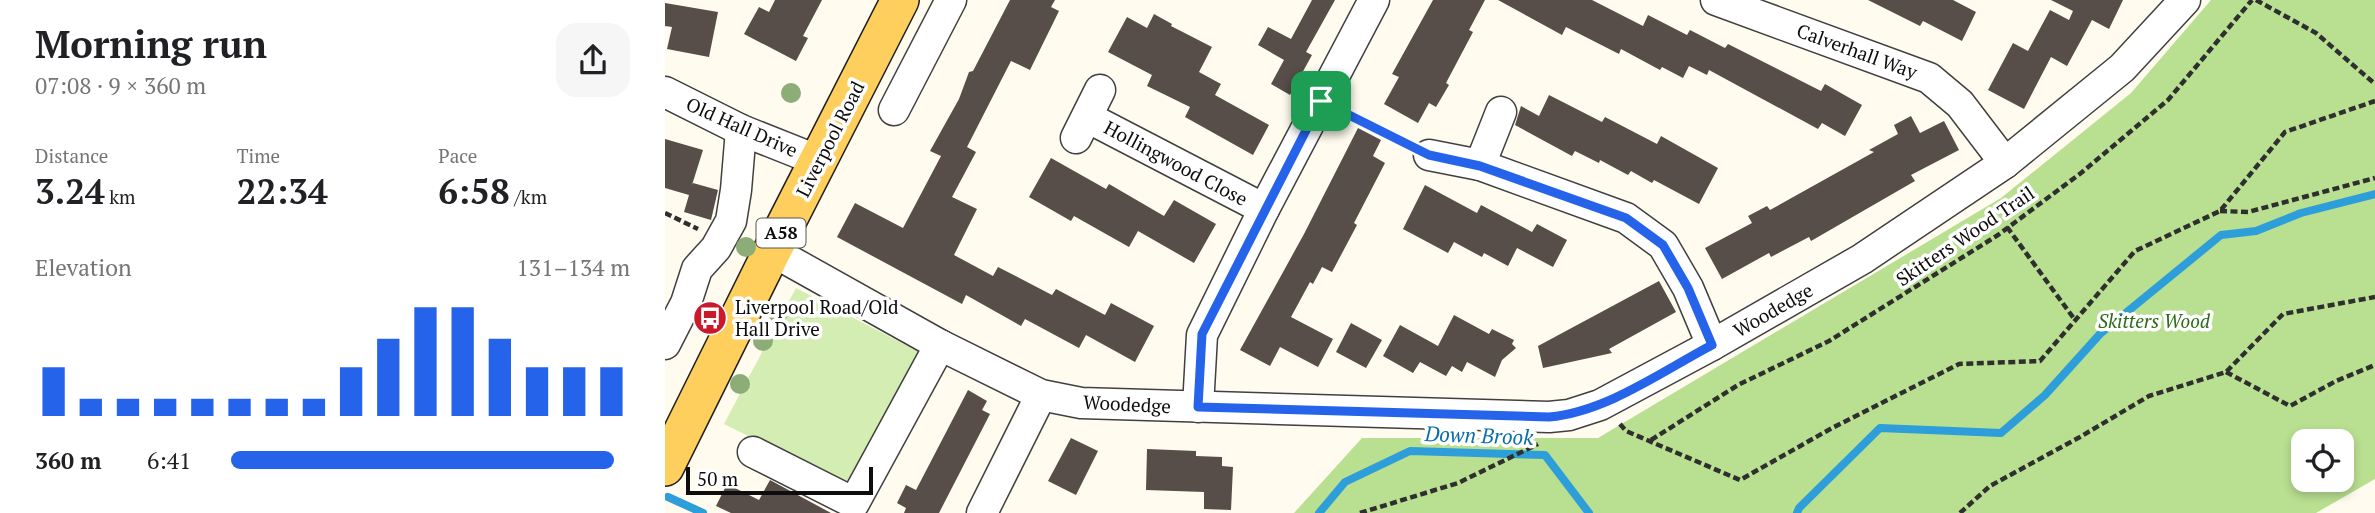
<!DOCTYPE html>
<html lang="en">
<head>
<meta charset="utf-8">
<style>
	:root { --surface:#fff; --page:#f6f6f6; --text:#202124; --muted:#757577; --accent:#2563eb }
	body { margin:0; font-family:"PT Serif",serif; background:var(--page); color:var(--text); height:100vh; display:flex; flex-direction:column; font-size:26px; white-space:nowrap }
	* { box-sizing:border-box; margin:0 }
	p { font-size:23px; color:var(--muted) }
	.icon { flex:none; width:38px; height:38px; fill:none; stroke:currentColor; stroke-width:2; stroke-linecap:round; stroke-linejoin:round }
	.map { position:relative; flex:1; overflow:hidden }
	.drawer { display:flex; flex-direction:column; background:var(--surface); width:665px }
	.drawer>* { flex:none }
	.tools { position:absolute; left:1626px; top:429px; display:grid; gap:14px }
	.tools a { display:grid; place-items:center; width:63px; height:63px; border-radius:14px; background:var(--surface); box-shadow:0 4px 10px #0003; font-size:35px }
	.scale { position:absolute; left:21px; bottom:18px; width:187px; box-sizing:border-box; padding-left:7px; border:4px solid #0d0d0d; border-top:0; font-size:19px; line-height:24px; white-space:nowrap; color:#0d0d0d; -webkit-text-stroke:5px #fff; paint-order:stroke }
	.pin { position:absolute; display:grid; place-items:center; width:60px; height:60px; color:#fff; margin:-30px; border-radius:14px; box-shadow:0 4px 10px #0006 }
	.round { display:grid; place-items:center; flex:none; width:74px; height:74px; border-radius:21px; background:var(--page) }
	.head { display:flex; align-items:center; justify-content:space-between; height:119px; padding:0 35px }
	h1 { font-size:38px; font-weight:700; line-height:52px }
	.figures { display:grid; grid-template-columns:repeat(3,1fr); gap:10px; height:119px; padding:7px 35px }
	.figures div { display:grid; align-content:center }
	.figures b { font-size:35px; font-weight:700 }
	.figures small { font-size:19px; font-weight:400 }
	.figures p { font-size:19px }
	.chart { height:196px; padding:14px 35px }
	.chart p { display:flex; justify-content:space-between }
	.chart svg { width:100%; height:126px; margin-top:7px; stroke:var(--accent); stroke-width:6 }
	ul { padding:0 35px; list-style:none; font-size:23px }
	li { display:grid; grid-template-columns:112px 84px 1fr; align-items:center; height:52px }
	li i { height:18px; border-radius:9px; background:var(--accent) }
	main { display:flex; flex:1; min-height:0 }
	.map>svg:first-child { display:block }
	.green { fill:#d4edb3 }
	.forest { fill:#b9df91; fill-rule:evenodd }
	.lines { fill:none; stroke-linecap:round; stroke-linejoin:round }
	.stream { stroke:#2d9ed9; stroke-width:8 }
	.building { fill:#574d49 }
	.minor-casing { stroke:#404040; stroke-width:33 }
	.major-casing { stroke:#1e1e1e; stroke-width:40 }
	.path { stroke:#2f2f2f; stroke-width:4.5; stroke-dasharray:7 3.5; stroke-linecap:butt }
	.minor { stroke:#fff; stroke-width:30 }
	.major { stroke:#ffcf5e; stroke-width:37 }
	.tree { fill:#8cac78 }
	.route-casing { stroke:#fff; stroke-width:14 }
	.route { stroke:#2563eb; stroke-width:9 }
	.labels { text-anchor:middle; stroke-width:7; stroke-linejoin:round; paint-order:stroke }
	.shield { fill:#fff; stroke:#565656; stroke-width:2 }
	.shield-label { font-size:18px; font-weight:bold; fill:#0d0d0d }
	.street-label { font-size:19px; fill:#0d0d0d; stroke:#fff }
	.poi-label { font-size:19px; fill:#0d0d0d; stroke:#fff; text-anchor:start }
	.park-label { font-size:19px; font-style:italic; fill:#2d6b18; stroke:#fff }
	.water-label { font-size:21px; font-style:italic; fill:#0b6daa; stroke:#fff }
</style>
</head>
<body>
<main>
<section class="drawer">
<div class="head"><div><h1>Morning run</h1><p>07:08 · 9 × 360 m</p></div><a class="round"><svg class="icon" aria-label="share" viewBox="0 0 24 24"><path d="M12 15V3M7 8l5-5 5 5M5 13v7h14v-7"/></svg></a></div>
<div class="figures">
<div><p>Distance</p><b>3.24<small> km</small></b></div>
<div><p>Time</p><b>22:34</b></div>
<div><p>Pace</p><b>6:58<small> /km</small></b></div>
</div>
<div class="chart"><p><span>Elevation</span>131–134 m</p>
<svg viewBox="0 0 160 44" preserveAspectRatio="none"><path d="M5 44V27M15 44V38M25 44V38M35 44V38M45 44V38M55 44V38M65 44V38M75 44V38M85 44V27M95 44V17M105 44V6M115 44V6M125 44V17M135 44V27M145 44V27M155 44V27"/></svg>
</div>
<ul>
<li><b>360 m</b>6:41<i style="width:96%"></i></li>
</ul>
</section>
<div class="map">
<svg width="1710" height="513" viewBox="0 0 1710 513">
	<rect width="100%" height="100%" fill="#fffbee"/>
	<polygon class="green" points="131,288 256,353 184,486 59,424"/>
	<path class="forest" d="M1546 0H1710V479L1651 513H629L697 438H933L1336 198 1466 93ZM1638 441H1676V480H1638Z"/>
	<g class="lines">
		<g class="stream">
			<polyline points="3,497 38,513"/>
			<polyline points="654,513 680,482 745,451 880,455 924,513"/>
			<polyline points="1132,513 1134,508 1215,428 1336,433 1380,395 1435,334 1556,235 1591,231 1636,213 1710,194"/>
		</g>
	</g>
	<g class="building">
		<polygon points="110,0 157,0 138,36 143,38 131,61 79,34 94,7 104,12"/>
		<polygon points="345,0 390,0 386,7 394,11 365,70 346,61 302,147 311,152 287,197 312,209 289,255 328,276 333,267 387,295 391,289 440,315 446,303 489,326 470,362 421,335 414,348 360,319 356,326 301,295 297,304 172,237 190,203 238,228 276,156 265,151 294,99 304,72 308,71"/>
		<polygon points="647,0 670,0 641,52 647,55 625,95 606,84 619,60 593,45 603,27 626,39"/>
		<polygon points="768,0 820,0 804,30 808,32 781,83 784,85 771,107 764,103 753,123 719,104 734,77 727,74"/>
		<polygon points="833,0 927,0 978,26 983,15 1022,35 1025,30 1060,48 1063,44 1156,91 1160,84 1197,105 1180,136 1157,123 1153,129 1044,70 1042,75 1024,66 1018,78 997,67 995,70 956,49 954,54 901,27 897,35"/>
		<polygon points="1203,0 1288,0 1311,12 1297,41 1258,21 1255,26"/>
		<polygon points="1386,0 1458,0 1444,29 1427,20 1402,66 1386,57 1359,109 1323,90 1348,43 1363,51 1385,10 1404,20 1408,11"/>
		<polygon points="0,3 53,12 44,57 2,49 7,27 0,26"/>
		<polygon points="489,14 507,24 506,26 547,47 534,72 556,84 550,95 604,125 588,155 520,117 525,107 482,86 487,75 443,52 462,17 482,28"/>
		<polygon points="884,95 937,122 940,117 992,144 996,136 1053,168 1034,204 989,180 987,183 966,171 963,175 935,160 934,163 910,151 907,156 850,125 856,106 874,116"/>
		<polygon points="1246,116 1255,133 1279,121 1294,150 1246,175 1250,181 1146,241 1144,237 1106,257 1104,253 1057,279 1040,248 1087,223 1083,216 1102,206 1105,210 1209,152 1204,150 1233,134 1229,125"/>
		<polygon points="693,128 716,140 708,156 720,163 689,223 692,225 667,272 657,267 648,284 645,282 626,317 668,339 653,367 615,347 605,366 575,350 639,234"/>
		<polygon points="0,139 38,150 27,185 28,183 53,190 46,220 19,212 24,195 0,188"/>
		<polygon points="386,158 441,189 444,184 499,216 509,200 551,224 529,263 473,231 464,247 409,216 406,221 364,197"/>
		<polygon points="760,185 812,213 816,205 867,232 872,224 902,240 888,267 852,248 843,266 819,253 817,257 789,242 783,253 738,229"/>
		<polygon points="994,281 1011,312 944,349 947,353 878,368 873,346"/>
		<polygon points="789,315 824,334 827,329 849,340 847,344 851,348 837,360 830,377 802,362 797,372 787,366 781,376 755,362 748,373 718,356 735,325 773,346"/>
		<polygon points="686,323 717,340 701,368 671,352"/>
		<polygon points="303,390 322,401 317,410 325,414 274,513 239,513 241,508 232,503 241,485 251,490"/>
		<polygon points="406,438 433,451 411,495 383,481"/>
		<polygon points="482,449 531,451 531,456 557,457 557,466 568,467 566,510 539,509 539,492 481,490"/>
		<polygon points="105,480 166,513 66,513 51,506 62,484 94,500"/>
	</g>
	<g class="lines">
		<g class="minor-casing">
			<g id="minor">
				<polyline points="1051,0 1264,78 1295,104 1340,163"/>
				<polyline points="0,92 76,130 154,161"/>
				<polyline points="229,110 286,0"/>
				<polyline points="422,117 599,209"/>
				<polyline points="411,138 435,90"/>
				<polyline points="764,155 815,165 961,218 998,245 1023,288 1047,345"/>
				<polyline points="815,165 836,112"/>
				<polyline points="107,251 275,345 376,395 416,403 884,417 904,415 935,405 1047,345 1197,259 1340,163 1457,68 1520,0"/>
				<polyline points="0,344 21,303 32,269 51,248 66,221 71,190 76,130"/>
				<polyline points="533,407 537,335 599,209 709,0"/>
				<polyline points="88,452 189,503 275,345"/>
				<polyline points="317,513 376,395"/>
			</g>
		</g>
		<g class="major-casing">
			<polyline id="major" points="0,467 107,251 235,0"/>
		</g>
		<g class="path">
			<polyline points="1591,0 1651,33 1710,84"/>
			<polyline points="679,112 743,144"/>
			<polyline points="1555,211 1583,212 1710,178"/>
			<polyline points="0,213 33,229"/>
			<polyline points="1342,227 1410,320"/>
			<polyline points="1561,372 1625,406 1671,381 1710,365"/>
			<polyline points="955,424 961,431 1075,480 1167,428 1294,364 1375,361 1470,251 1555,211 1620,132 1710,101"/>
			<polyline points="986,440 1073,385 1164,341 1333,235 1416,173 1503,100 1587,0"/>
			<polyline points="695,513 793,483 873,444"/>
			<polyline points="1295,513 1325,486 1415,437 1484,396 1561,372 1618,314 1710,297"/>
		</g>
		<use href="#minor" class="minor"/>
		<use href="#major" class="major"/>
	</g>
	<g class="tree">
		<circle cx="126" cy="93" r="10"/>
		<circle cx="81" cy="247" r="10"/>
		<circle cx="113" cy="313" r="10"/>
		<circle cx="98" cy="341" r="10"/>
		<circle cx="75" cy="384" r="10"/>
	</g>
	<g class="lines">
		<g class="route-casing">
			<path id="route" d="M656 101 764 155 815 166 961 218 998 245 1023 288 1047 345C996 372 941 412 884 417L533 407 537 334Z"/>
		</g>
		<use href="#route" class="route"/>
	</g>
	<defs>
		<g id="bus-disc" transform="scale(1.75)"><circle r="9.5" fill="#ca192b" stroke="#fff"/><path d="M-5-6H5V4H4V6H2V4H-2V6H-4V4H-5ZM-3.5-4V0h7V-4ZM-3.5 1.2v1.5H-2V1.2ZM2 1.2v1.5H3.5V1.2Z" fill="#fff"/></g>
	</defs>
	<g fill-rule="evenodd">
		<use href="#bus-disc" x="45" y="318"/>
	</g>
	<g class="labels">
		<rect class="shield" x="91.5" y="218.5" width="49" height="29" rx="5"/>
		<g class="shield-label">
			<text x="116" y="239">A58</text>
		</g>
		<g class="street-label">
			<text transform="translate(1192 51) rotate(20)" y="7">Calverhall Way</text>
			<text transform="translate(77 127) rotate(24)" y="7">Old Hall Drive</text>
			<text transform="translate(165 139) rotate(-63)" y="7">Liverpool Road</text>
			<text transform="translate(511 163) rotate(28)" y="7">Hollingwood Close</text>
			<text transform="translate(1300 236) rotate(-34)" y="7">Skitters Wood Trail</text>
			<text transform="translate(1108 310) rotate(-30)" y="7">Woodedge</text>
			<text transform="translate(462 404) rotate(3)" y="7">Woodedge</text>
		</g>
		<g class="poi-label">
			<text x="70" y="314">Liverpool Road/Old<tspan x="70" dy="22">Hall Drive</tspan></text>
		</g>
		<g class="park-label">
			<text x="1489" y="328">Skitters Wood</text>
		</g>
		<g class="water-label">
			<text transform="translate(814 436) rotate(2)" y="7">Down Brook</text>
		</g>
	</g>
</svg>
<div class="tools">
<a><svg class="icon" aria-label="locate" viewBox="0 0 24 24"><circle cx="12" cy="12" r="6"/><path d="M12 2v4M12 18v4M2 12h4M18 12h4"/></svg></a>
</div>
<div class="scale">50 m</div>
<div class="pin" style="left:656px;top:101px;background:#1e9e55"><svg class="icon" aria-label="arrive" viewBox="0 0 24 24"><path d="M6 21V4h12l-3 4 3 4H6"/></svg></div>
</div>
</main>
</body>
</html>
